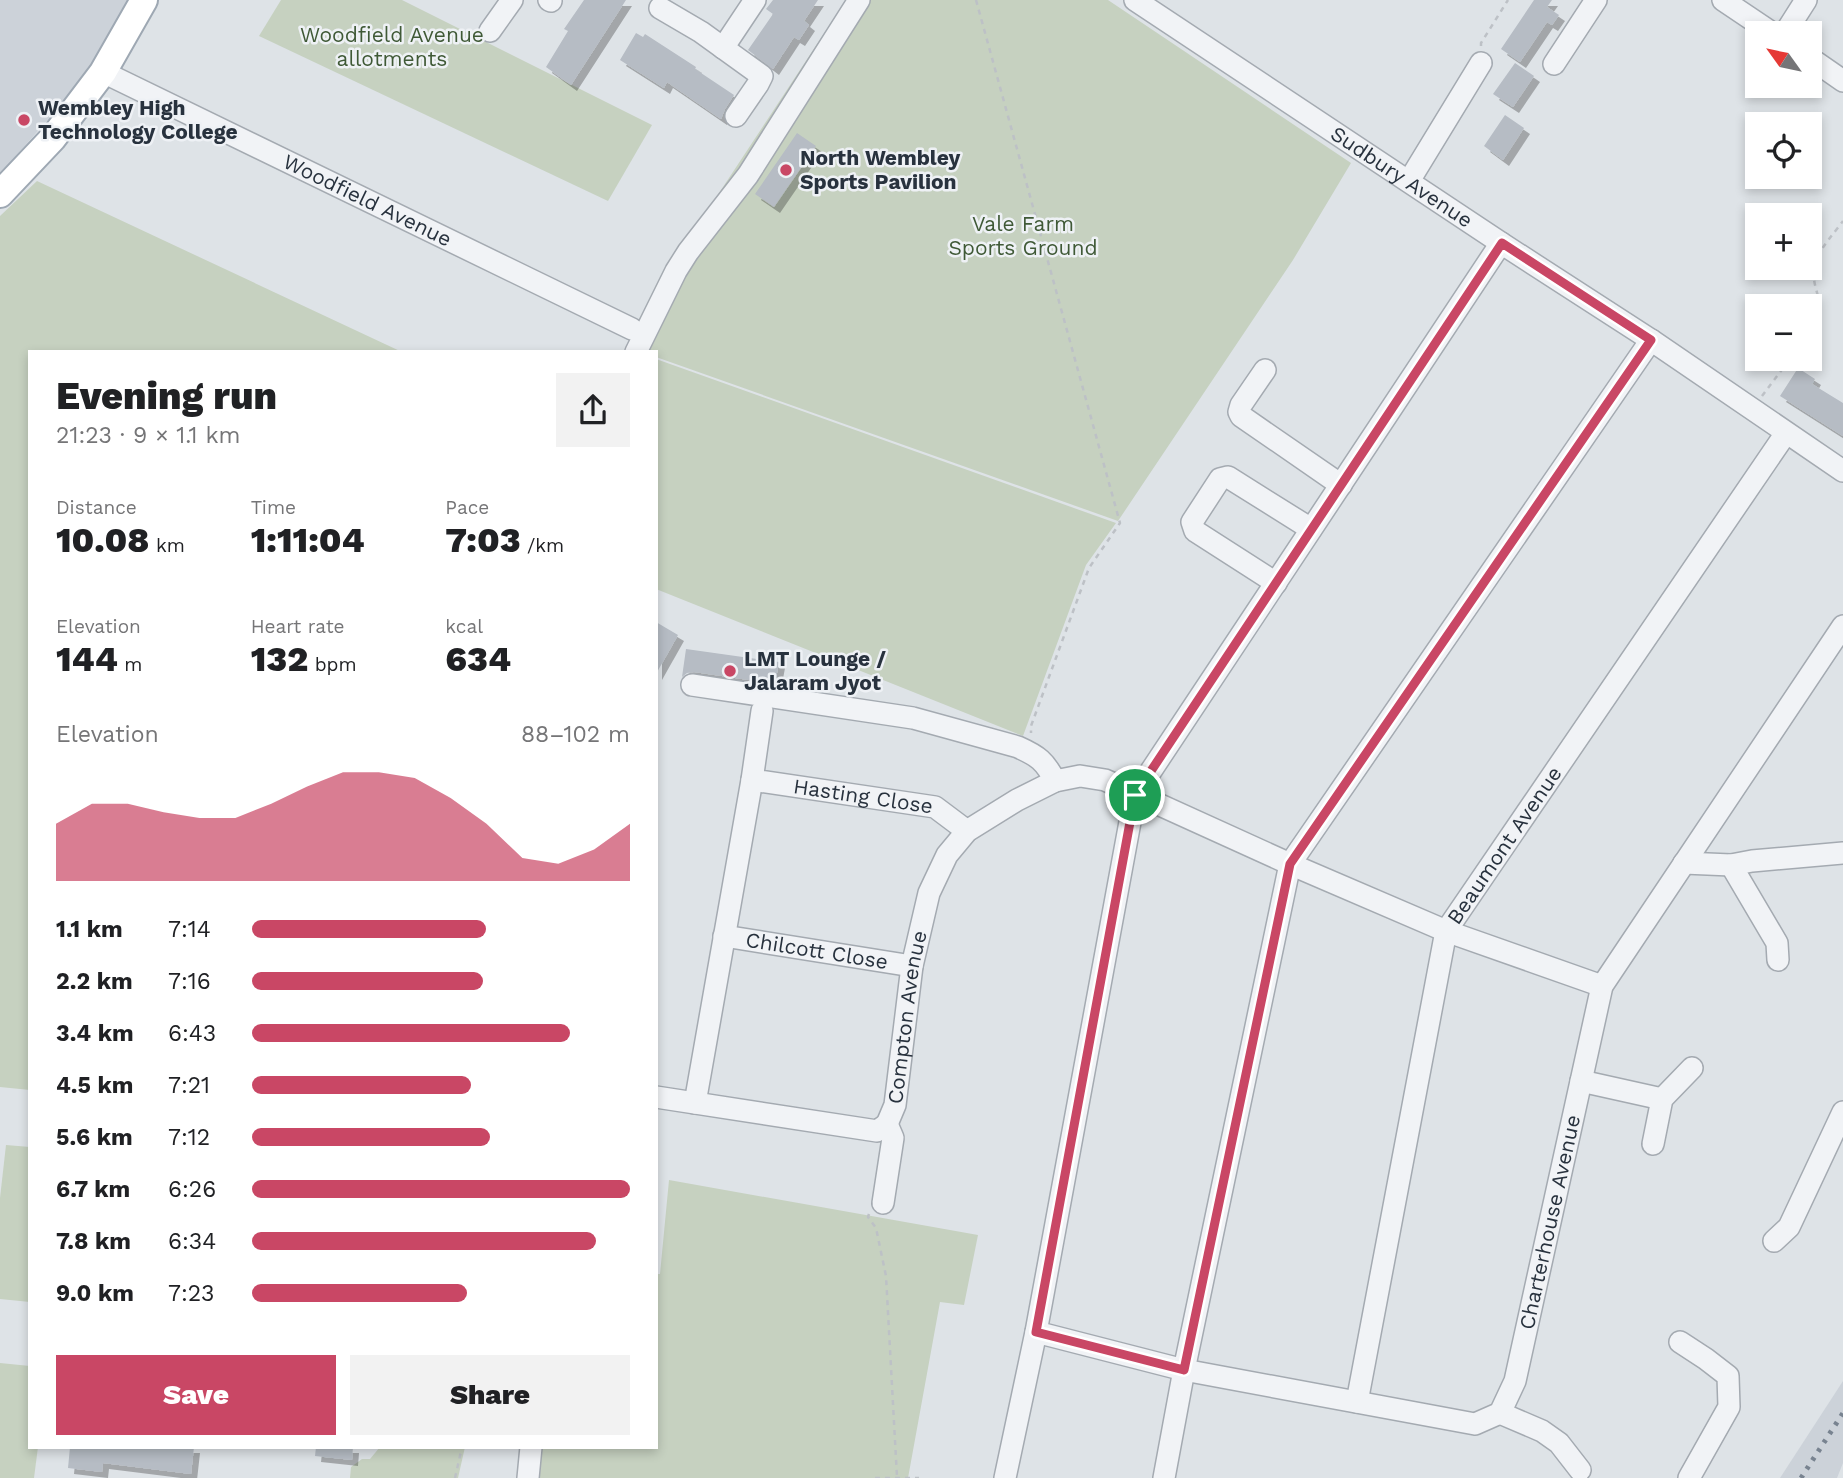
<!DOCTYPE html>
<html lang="en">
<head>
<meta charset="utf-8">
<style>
	:root { --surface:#fff; --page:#f2f2f2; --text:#202124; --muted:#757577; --accent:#c94765 }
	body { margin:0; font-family:"Work Sans",sans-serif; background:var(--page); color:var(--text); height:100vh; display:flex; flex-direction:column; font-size:26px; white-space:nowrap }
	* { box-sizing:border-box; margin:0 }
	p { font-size:23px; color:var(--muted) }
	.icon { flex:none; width:38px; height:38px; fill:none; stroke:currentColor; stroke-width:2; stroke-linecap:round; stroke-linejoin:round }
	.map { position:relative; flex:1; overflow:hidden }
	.panel { position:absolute; left:28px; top:350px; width:630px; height:1099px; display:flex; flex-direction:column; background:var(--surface); border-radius:0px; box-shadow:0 4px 10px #0003 }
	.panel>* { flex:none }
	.needle { width:46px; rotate:303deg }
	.buttons { position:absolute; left:1745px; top:21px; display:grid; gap:14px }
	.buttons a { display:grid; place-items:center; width:77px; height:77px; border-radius:0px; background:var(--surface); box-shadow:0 4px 10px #0003; font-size:35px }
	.pin { position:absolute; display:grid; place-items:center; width:60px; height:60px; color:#fff; margin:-30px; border:4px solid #fff; border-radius:50%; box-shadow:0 2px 7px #0007 }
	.round { display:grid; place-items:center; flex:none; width:74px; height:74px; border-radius:0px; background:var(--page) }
	.overview { display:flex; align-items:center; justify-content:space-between; height:119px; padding:0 28px }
	h1 { font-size:38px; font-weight:800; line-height:52px }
	.figures { display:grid; grid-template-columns:repeat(3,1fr); gap:10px; height:119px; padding:7px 28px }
	.figures div { display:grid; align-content:center }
	.figures b { font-size:35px; font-weight:800 }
	.figures small { font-size:19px; font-weight:400 }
	.figures p { font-size:19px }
	.chart { height:196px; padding:14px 28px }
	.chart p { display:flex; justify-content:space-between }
	.chart svg { width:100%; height:126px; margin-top:7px; fill:var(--accent); opacity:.7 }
	.button { display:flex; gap:14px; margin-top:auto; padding:14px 28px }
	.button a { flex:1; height:80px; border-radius:0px; background:var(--accent); color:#fff; font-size:28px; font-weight:800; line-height:80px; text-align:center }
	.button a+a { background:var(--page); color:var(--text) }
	ul { padding:0 28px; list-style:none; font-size:23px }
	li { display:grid; grid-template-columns:112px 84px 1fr; align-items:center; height:52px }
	li i { height:18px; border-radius:9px; background:var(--accent) }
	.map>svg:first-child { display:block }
	.built { fill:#ccd2d9 }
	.green { fill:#c6d1c0 }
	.building { fill:#b6bcc4; filter:url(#shadow) }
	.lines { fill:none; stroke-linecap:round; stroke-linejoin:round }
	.minor-casing { stroke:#a4aab1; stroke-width:24 }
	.major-casing { stroke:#9ea8b3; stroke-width:30 }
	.path { stroke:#bdc1c6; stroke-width:2.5; stroke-dasharray:5 5; stroke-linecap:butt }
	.minor { stroke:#f1f3f6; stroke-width:21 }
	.major { stroke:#fff; stroke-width:26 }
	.rail { stroke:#788390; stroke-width:5; stroke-dasharray:3.5 7; stroke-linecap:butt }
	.route-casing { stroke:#fff; stroke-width:14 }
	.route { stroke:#c94765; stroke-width:9 }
	.poi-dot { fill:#c94765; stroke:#eef1f5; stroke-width:2.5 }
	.labels { text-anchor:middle; stroke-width:5; stroke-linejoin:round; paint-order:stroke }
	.park-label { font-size:21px; fill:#3f5936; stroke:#eef1f5 }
	.poi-label { font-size:21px; font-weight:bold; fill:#28323e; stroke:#eef1f5; text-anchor:start }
	.street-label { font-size:21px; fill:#28323e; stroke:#eef1f5 }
</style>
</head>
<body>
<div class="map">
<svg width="1843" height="1478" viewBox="0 0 1843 1478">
	<defs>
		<filter id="shadow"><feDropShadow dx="6" dy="6" stdDeviation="0" flood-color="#0004"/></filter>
	</defs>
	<rect width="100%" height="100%" fill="#dee3e7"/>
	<g class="built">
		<polygon points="0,0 128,0 95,66 0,174"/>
		<polygon points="1843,1381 1843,1463 1837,1478 1780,1478"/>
	</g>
	<g class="green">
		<polygon points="281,0 402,0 652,125 608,201 259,36"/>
		<polygon points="846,0 1108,0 1351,163 1293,260 1118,521 656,357 656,352 630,352 673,263"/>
		<polygon points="37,181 402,352 30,352 30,1090 0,1087 0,216"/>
		<polygon points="656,359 1116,523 1086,565 1023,736 656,589"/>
		<polygon points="6,1145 30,1147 30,1302 0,1299 0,1198"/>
		<polygon points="669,1180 978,1235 964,1305 940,1302 908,1478 534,1478 536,1447 656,1447 656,1274 660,1274"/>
		<polygon points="0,1363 30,1366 30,1447 38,1447 34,1478 0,1478"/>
		<polygon points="380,1447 465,1447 458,1478 350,1478 351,1467 362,1459 370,1459"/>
	</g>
	<g class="building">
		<polygon points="584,0 626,0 571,85 546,67 568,31 564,29"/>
		<polygon points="773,0 818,0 804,21 809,25 799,40 794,37 773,69 748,50 773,14 766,9"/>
		<polygon points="1534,0 1552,0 1547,7 1559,15 1552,25 1547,22 1520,62 1501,49"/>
		<polygon points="636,33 643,37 645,34 696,67 695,69 734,95 725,109 721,119 667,82 664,88 620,60"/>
		<polygon points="1515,63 1534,76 1513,107 1493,94"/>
		<polygon points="1505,115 1524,128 1503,160 1484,146"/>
		<polygon points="797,133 816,146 774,207 755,194"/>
		<polygon points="1798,368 1815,379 1812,384 1843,403 1843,436 1780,396"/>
		<polygon points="656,622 678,635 656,674"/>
		<polygon points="686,649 779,662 775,684 694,672 687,673 682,677"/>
		<polygon points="70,1447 194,1447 191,1474 103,1463 102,1472 68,1468"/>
		<polygon points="316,1447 353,1447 352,1460 315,1456"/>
	</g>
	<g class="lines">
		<g class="minor-casing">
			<g id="minor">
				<polyline points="549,0 551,1"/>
				<path id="s1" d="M1135 0 1501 243 1651 340 1843 471"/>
				<polyline points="1723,0 1772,33"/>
				<polyline points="660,8 701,32 762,76 758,84 736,116"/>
				<polyline points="490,31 512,0"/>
				<polyline points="1785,33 1806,0"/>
				<polyline points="723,48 755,0"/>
				<polyline points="1810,58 1843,81"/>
				<polyline points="1554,64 1596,0"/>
				<path id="s2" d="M103 72 632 329"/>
				<polyline points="1409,181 1481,63"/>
				<polyline points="636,352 676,271 688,252 748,175 859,0"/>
				<polyline points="1265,370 1241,405 1239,412 1241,416 1341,485"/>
				<polyline points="1276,583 1195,531 1192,522 1220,479 1228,477 1311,529"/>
				<path d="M692 685 913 718 1018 747C1038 756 1045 761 1055 781"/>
				<path id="s3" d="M762 711 752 780 935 807 967 831"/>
				<polyline points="1684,863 1731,865 1752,861 1843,853"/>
				<polyline points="1731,865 1777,943 1778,960"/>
				<path id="s4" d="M724 936 912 966"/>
				<polyline points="1581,1081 1662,1099"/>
				<path id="s5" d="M656 1097 877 1131 887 1124 895 1105 912 966 929 893 947 855 967 831 1017 800 1055 781 1080 776 1105 780 1290 864 1446 931 1602 986"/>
				<polyline points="695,1103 752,780"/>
				<polyline points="1653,1144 1662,1099 1692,1068"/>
				<polyline points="883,1203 893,1138 887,1124"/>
				<polyline points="1774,1241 1789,1227 1843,1112"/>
				<path id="s6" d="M1036 1332 1184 1370 1475 1424 1500 1413 1515 1381 1602 986 1843 626"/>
				<polyline points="1680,1342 1706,1359 1728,1376 1729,1407 1689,1478"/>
				<path id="s7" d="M1357 1402 1446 931 1786 433"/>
				<polyline points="1500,1413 1542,1431 1559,1443 1580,1470"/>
				<polyline points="528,1478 531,1447"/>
				<polyline points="1005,1478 1036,1332 1135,795 1501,243"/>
				<polyline points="1164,1478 1184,1370 1290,864 1651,340"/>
			</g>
		</g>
		<g class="major-casing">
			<polyline id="major" points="0,194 53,138 103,72 144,0"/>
		</g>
		<g class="path">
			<polyline points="976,0 1120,523 1089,568 1031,726 1031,733"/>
			<polyline points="1481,46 1481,43 1508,0"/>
			<path d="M1810 333C1832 301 1808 292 1815 263 1818 251 1835 232 1843 221"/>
			<polyline points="1762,396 1790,359"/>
			<polyline points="869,1214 868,1217 876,1228 886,1276 897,1477"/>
			<polyline points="455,1478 462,1447"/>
			<polyline points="875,1478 919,1478"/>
		</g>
		<use href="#minor" class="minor"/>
		<use href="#major" class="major"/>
		<polyline class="rail" points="1801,1478 1843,1413"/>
	</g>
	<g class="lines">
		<g class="route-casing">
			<polygon id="route" points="1502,243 1651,340 1290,864 1184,1370 1036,1332 1135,795"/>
		</g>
		<use href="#route" class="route"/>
	</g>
	<g class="poi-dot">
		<circle cx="24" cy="120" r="7"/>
		<circle cx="786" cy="170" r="7"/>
		<circle cx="730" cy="671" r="7"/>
	</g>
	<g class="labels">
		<g class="park-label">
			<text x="392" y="42">Woodfield Avenue<tspan x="392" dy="24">allotments</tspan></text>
			<text x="1023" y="231">Vale Farm<tspan x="1023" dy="24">Sports Ground</tspan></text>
		</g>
		<g class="poi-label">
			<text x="38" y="115">Wembley High<tspan x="38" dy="24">Technology College</tspan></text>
			<text x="800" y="165">North Wembley<tspan x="800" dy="24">Sports Pavilion</tspan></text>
			<text x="744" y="666">LMT Lounge /<tspan x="744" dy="24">Jalaram Jyot</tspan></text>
		</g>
		<g class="street-label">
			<text dy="7" stroke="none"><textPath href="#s1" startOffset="320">Sudbury Avenue</textPath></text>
			<text dy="7" stroke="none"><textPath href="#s2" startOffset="294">Woodfield Avenue</textPath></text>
			<text dy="7" stroke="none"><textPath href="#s3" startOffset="182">Hasting Close</textPath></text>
			<text dy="7" stroke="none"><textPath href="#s7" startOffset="583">Beaumont Avenue</textPath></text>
			<text dy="7" stroke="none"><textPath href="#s4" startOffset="94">Chilcott Close</textPath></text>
			<text dy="7" stroke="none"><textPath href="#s5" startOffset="345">Compton Avenue</textPath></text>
			<text dy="7" stroke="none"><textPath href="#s6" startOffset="674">Charterhouse Avenue</textPath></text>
		</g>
	</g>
</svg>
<div class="buttons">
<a><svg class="needle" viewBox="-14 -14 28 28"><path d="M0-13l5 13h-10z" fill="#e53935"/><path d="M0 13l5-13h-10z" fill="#757577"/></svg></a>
<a><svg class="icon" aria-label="locate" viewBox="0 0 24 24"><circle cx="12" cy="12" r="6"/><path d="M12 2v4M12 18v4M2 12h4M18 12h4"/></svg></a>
<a>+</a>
<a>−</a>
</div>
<div class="pin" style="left:1135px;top:795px;background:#1e9e55"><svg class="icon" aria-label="arrive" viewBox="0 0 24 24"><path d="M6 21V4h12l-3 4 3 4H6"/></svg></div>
<section class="panel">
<div class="overview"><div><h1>Evening run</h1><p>21:23 · 9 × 1.1 km</p></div><a class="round"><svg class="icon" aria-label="share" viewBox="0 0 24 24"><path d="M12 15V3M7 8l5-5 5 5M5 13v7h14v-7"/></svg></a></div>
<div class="figures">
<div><p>Distance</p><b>10.08<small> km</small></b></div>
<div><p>Time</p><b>1:11:04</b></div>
<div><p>Pace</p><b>7:03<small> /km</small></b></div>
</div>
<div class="figures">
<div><p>Elevation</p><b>144<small> m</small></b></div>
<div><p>Heart rate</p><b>132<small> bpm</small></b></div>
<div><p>kcal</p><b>634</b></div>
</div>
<div class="chart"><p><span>Elevation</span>88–102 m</p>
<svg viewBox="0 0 160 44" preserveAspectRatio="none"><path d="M0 44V24L10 17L20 17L30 20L40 22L50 22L60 17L70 11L80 6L90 6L100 8L110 15L120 24L130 36L140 38L150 33L160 24V44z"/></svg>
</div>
<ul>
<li><b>1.1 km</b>7:14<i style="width:62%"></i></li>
<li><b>2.2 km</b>7:16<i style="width:61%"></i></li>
<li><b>3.4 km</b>6:43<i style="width:84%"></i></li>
<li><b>4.5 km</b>7:21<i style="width:58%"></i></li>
<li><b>5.6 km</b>7:12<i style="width:63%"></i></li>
<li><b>6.7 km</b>6:26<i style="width:100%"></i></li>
<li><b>7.8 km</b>6:34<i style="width:91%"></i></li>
<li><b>9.0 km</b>7:23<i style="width:57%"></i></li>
</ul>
<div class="button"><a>Save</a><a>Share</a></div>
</section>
</div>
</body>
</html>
